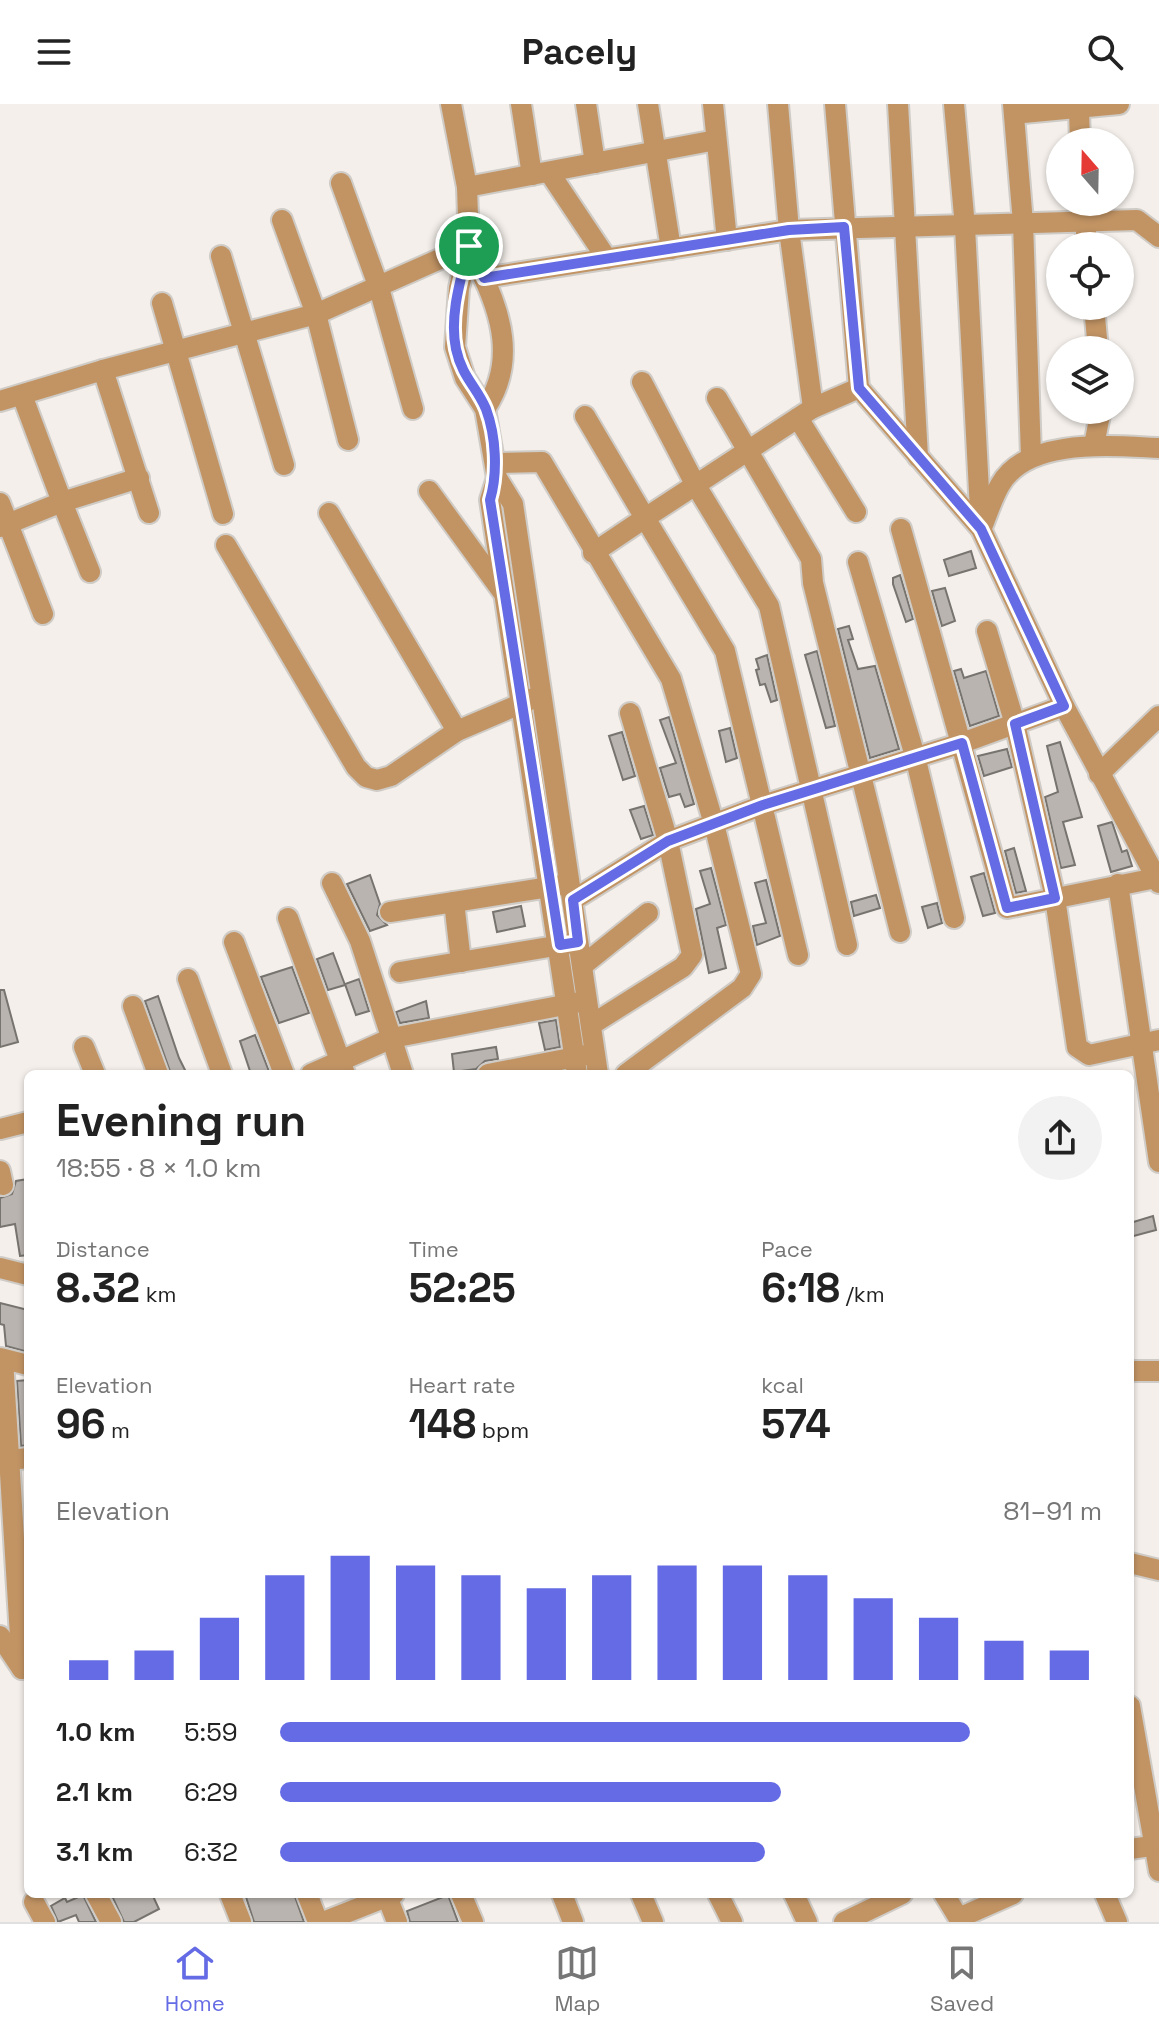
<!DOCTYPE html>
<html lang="en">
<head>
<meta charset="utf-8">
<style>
	:root { --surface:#fff; --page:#f2f2f2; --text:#222; --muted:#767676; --line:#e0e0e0; --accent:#646be4 }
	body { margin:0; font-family:"Space Grotesk",sans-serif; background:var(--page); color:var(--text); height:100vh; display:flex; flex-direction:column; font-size:30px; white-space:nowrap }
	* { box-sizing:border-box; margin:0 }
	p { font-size:26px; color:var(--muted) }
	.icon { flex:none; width:44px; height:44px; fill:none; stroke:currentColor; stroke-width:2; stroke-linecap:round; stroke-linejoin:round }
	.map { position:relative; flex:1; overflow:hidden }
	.details { position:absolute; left:24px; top:966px; width:1110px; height:828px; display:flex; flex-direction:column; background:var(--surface); border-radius:12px; box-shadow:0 2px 6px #0004 }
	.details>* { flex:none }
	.needle { width:52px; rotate:340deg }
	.controls { position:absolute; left:1046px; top:24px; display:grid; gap:16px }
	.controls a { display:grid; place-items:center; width:88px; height:88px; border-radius:50%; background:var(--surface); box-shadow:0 2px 6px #0004; font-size:40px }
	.pin { position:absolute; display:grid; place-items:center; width:68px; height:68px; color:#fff; margin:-34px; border:4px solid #fff; border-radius:50%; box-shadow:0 2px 8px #0007 }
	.round { display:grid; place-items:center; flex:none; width:84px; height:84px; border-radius:42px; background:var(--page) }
	.overview { display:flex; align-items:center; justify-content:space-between; height:136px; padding:0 32px }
	h1 { font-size:44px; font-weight:700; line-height:60px }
	.stats { display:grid; grid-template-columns:repeat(3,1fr); gap:12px; height:136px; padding:8px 32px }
	.stats div { display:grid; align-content:center }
	.stats b { font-size:40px; font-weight:700 }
	.stats small { font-size:22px; font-weight:400 }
	.stats p { font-size:22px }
	.chart { height:224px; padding:16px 32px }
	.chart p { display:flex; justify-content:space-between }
	.chart svg { width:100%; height:144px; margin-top:8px; stroke:var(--accent); stroke-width:6 }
	ul { padding:0 32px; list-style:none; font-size:26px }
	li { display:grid; grid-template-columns:128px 96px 1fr; align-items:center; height:60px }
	li i { height:20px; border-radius:10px; background:var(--accent) }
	header { display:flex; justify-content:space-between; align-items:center; height:104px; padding:0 32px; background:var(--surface); font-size:36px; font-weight:700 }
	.dock { display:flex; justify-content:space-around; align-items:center; height:112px; border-top:2px solid var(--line); background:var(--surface); font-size:22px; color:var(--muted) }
	.dock a { display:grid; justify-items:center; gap:4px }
	.dock .active { color:var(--accent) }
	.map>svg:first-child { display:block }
	.building { fill:#b9b4af; stroke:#77736e; stroke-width:2 }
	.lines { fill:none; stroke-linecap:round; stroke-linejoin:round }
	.minor-casing { stroke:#cfcbc6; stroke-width:24 }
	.minor { stroke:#c29464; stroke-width:20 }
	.route-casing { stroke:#fff; stroke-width:16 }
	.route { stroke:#646be4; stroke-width:10 }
</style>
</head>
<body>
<header><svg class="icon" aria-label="menu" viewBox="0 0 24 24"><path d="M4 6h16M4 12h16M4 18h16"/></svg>Pacely<svg class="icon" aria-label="search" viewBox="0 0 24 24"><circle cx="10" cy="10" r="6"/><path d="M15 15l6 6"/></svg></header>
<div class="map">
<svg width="1159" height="1818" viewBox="0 0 1159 1818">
	<rect width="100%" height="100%" fill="#f4efea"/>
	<g class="building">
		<polygon points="971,447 976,464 949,472 944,456"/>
		<polygon points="900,471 913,515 906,518 893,480 893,474"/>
		<polygon points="945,484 955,517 942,522 932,487"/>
		<polygon points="849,522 853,535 848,536 858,565 875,562 899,645 870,654 838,525"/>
		<polygon points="817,547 835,622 826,624 805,551"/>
		<polygon points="767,551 777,596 771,598 765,580 760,581 756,566 759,565 756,555"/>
		<polygon points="961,565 964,574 986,567 999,612 970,622 954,567"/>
		<polygon points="669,613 694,700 685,703 680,690 669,693 660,664 676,659 660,616"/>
		<polygon points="730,624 737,654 726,658 719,627"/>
		<polygon points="622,628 635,672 623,676 609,632"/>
		<polygon points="1060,638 1082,713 1063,718 1075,761 1061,764 1045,693 1058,688 1047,642"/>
		<polygon points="1007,645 1012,663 984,672 978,652"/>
		<polygon points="644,702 653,731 641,735 630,706"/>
		<polygon points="1112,718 1122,748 1127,746 1132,762 1111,768 1098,722"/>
		<polygon points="1014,744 1026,787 1016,789 1005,747"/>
		<polygon points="711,764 726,821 717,824 726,864 709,869 696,805 710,800 700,767"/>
		<polygon points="984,769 995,809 983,812 971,773"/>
		<polygon points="370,771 380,800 377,811 387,821 370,827 347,780"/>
		<polygon points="766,776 780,832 757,841 753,822 766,819 755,779"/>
		<polygon points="876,791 880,804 854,812 851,798"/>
		<polygon points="937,799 942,819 928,824 922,803"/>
		<polygon points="521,802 525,822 497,828 493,808"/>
		<polygon points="333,849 345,881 328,886 317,855"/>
		<polygon points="292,863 309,909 279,919 261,873"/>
		<polygon points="359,875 369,907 356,911 345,880"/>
		<polygon points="0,886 4,886 18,938 0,943"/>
		<polygon points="158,892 179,954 187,970 171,970 145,897"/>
		<polygon points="426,897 429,914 400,919 396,908"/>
		<polygon points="556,916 560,943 545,946 539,919"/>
		<polygon points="255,931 270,970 251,970 240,937"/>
		<polygon points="496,943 498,955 485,957 476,965 454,968 452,950"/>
		<polygon points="28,1075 28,1151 20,1152 15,1120 0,1123 0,1094 12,1090 16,1077"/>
		<polygon points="1153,1112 1156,1126 1130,1133 1130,1119"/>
		<polygon points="0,1199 28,1206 28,1248 6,1242 4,1221 0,1220"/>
		<polygon points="28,1276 28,1341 21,1342 17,1277"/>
		<polygon points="116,1790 152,1790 159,1805 134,1818 124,1818 112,1792"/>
		<polygon points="245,1790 294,1790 304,1818 254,1818"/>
		<polygon points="83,1791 96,1818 79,1818 76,1811 58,1818 51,1802 65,1794 67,1798"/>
		<polygon points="448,1791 458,1818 410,1818 407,1807"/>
	</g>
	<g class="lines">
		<g class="minor-casing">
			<g id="minor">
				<polyline points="451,0 467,83 469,142 459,184 455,243 465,274 485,305 497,374 513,400 598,970"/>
				<polyline points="521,0 532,71"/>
				<polyline points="586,0 595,59"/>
				<polyline points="648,0 671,145"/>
				<polyline points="713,0 727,136"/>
				<polyline points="778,0 789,126 813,304"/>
				<polyline points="835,0 859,284 981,425 1064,602 1159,779"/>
				<polyline points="898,0 918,353"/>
				<polyline points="954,0 965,123 981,425"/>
				<polyline points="1013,0 1023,119 1031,352"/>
				<polyline points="1079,7 1080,38"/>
				<polyline points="1014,10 1119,0"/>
				<polyline points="549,68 607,155"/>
				<polyline points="341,79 379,184 413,305"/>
				<polyline points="467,83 716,36"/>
				<polyline points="1084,98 1087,142"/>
				<polyline points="282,116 316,210 348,336"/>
				<polyline points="221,152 284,361"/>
				<path d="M479 164C502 210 516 259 485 305"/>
				<polyline points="484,174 789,126 1137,116 1159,133"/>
				<polyline points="162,199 223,410"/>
				<polyline points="1094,202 1098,246"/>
				<polyline points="103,266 149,409"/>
				<polyline points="642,278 695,380 769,502 847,841"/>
				<polyline points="717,294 811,455 813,479 900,828"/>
				<polyline points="0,297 103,266 316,210 469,142"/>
				<polyline points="585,312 645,414 593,449"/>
				<polyline points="798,314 856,408"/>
				<polyline points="1094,341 1101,306"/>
				<polyline points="495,359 542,358 671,575 714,720 751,870 742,884 626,970"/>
				<polyline points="497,374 490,396 577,970"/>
				<polyline points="429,387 502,487"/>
				<polyline points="0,399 43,510"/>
				<polyline points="329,409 457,627"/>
				<path d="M983 421C988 408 993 393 1000 381 1027 333 1112 342 1159 344"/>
				<polyline points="0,423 62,398 22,291"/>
				<polyline points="901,425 1007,804 1156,774"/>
				<polyline points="226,441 356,663 366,673 377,676 391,672 457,627 534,594"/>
				<polyline points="858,458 915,652 954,814"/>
				<polyline points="90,468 62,398 139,374"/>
				<polyline points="987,527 1015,620 1055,794 1077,943 1089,951 1159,936"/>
				<polyline points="1099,670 1159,612"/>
				<polyline points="332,779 360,837 403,970"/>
				<polyline points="1118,780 1159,1058"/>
				<polyline points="573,796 668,737 763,701 962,639 1064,602"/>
				<polyline points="454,798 562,781"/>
				<polyline points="390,808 454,798 461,858"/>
				<polyline points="288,814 345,970"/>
				<polyline points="234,838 284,970"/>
				<polyline points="798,851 725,547 645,414 813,304 859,284"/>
				<polyline points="582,862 648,809"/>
				<polyline points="400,868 573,839"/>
				<polyline points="188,875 222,970"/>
				<polyline points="133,902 158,970"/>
				<polyline points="591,921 683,863 692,851 668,737 630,609"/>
				<polyline points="84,943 95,970"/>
				<polyline points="311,970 392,934 580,898"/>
				<polyline points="488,970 586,951"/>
				<polyline points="0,1025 28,1018"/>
				<polyline points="0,1067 3,1081"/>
				<polyline points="0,1164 28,1171"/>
				<polyline points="0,1254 28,1261"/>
				<polyline points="3,1255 22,1565"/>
				<polyline points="1130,1267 1159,1267"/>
				<polyline points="0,1357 28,1354"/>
				<polyline points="1130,1459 1159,1466"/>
				<polyline points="0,1532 22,1565"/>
				<polyline points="1130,1602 1159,1767"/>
				<polyline points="1130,1745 1159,1741"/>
				<polyline points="96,1790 111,1818"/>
				<polyline points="230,1790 241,1818"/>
				<polyline points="307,1790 318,1818"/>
				<polyline points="386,1790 397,1818"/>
				<polyline points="461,1790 473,1818"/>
				<polyline points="562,1790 573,1818"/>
				<polyline points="641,1790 653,1818"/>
				<polyline points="718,1790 732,1818"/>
				<polyline points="794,1790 807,1818"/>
				<polyline points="944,1790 961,1818"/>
				<polyline points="1105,1790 1117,1818"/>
				<polyline points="34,1798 45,1818"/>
				<polyline points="959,1814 1013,1790"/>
				<polyline points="323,1818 394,1790"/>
				<polyline points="844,1818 902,1790"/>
			</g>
		</g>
		<use href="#minor" class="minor"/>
	</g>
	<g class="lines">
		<g class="route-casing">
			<path id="route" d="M844 123 859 284 981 425 1064 602 1015 620 1055 794 1007 804 962 639 763 701 668 737 573 796 578 838 560 841 490 396C498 369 496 332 486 305 477 283 462 273 456 245 449 212 461 174 469 142L484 174 789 126Z"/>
		</g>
		<use href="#route" class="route"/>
	</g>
</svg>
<div class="controls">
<a><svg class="needle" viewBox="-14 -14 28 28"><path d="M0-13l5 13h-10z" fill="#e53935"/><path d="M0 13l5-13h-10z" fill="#767676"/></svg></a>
<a><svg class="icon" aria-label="locate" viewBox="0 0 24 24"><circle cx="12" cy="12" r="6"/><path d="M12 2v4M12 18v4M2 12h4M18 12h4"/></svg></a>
<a><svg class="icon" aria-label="layers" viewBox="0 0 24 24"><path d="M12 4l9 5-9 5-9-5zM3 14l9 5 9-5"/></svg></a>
</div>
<div class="pin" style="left:469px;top:142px;background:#1e9e55"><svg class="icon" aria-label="arrive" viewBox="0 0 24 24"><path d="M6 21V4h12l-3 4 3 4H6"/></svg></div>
<section class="details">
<div class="overview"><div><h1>Evening run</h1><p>18:55 · 8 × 1.0 km</p></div><a class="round"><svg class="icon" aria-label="share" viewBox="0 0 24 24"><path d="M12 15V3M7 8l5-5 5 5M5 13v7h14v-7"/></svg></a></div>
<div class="stats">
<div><p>Distance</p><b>8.32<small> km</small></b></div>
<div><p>Time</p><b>52:25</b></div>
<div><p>Pace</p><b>6:18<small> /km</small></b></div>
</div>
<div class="stats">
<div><p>Elevation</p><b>96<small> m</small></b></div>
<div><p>Heart rate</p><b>148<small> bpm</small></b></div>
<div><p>kcal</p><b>574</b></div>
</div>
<div class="chart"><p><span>Elevation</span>81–91 m</p>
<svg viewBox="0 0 160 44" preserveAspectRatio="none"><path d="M5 44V38M15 44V35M25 44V25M35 44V12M45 44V6M55 44V9M65 44V12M75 44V16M85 44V12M95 44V9M105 44V9M115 44V12M125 44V19M135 44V25M145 44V32M155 44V35"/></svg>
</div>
<ul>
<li><b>1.0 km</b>5:59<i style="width:84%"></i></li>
<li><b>2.1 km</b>6:29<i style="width:61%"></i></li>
<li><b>3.1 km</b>6:32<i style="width:59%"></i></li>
</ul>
</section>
</div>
<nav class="dock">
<a class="active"><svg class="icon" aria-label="home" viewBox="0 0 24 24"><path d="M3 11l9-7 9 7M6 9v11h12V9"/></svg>Home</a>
<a><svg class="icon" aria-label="map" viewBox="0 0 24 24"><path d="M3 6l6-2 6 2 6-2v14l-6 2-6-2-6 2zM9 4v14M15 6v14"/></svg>Map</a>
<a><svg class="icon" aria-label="saved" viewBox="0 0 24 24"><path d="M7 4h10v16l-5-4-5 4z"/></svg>Saved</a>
</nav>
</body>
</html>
